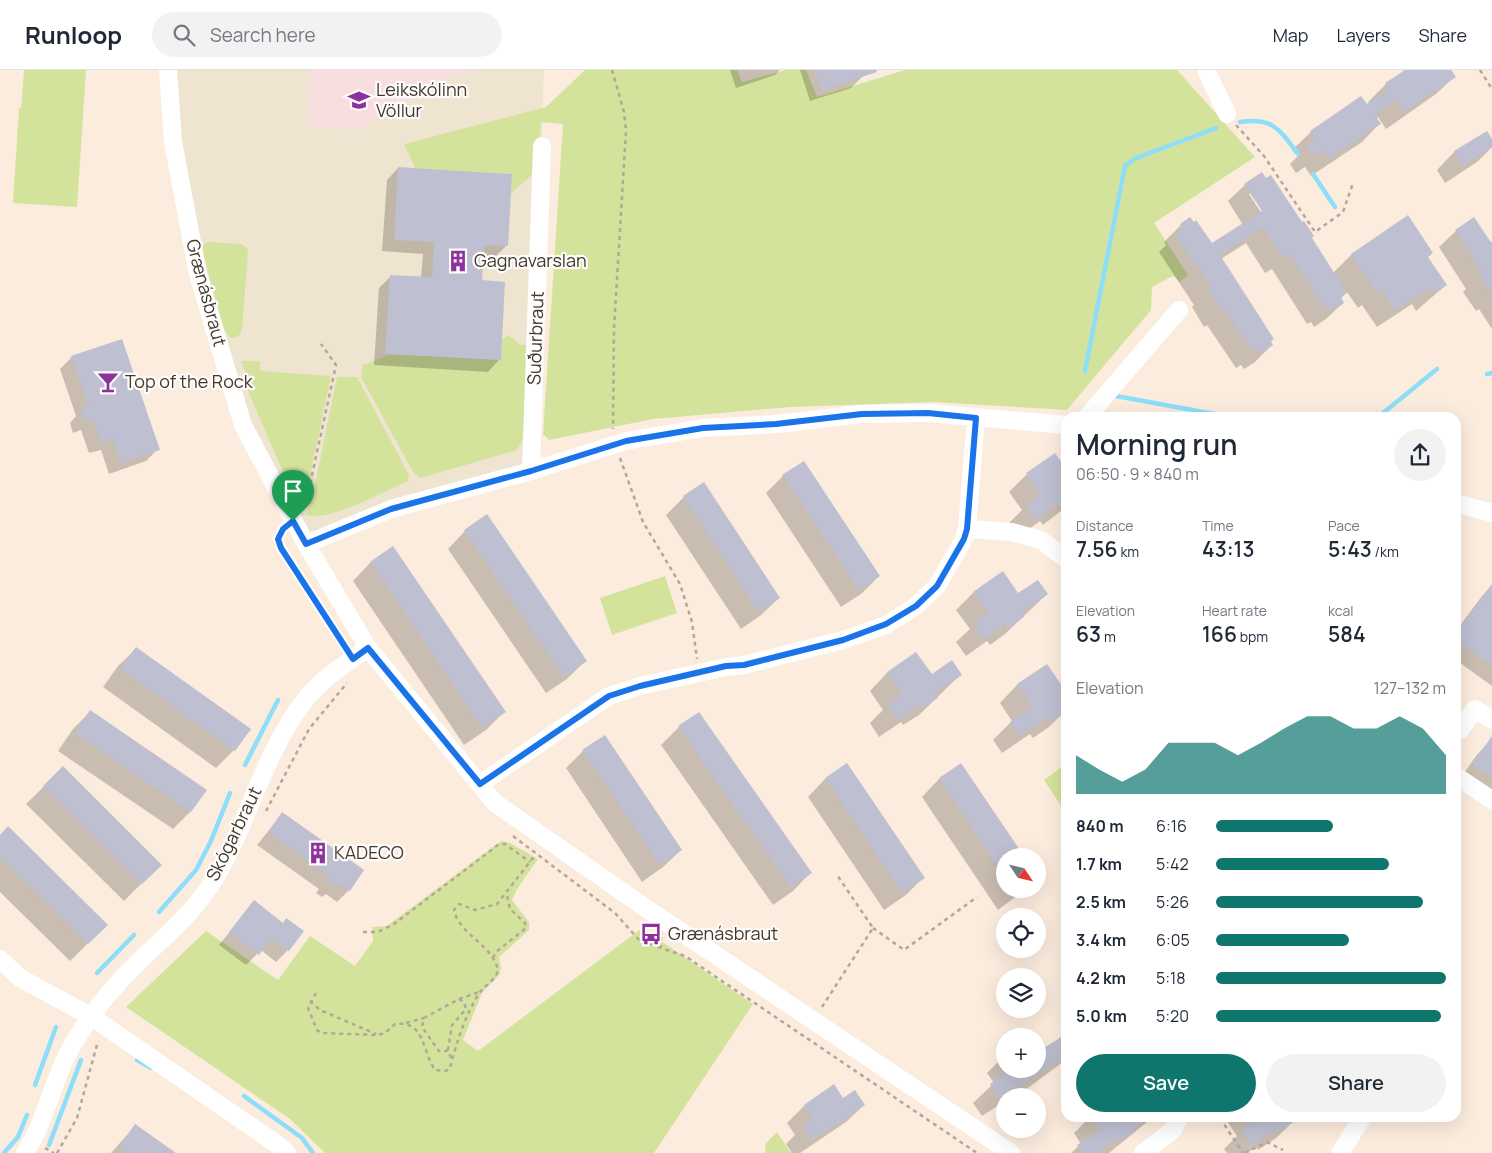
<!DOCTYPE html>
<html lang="en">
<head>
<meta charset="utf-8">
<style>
	:root { --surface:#fff; --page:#f2f2f3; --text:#1f2937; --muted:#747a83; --line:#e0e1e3; --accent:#0f766e }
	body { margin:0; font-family:Manrope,sans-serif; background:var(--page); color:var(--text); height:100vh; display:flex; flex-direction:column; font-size:19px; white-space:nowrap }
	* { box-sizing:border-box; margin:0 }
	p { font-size:16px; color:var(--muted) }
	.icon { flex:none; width:28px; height:28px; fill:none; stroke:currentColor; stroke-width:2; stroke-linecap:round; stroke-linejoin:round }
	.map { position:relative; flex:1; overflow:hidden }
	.sheet { position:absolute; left:1061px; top:342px; width:400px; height:710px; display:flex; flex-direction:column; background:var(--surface); border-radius:15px; box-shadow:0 5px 20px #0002 }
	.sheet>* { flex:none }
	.needle { width:32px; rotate:125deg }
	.controls { position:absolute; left:996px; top:778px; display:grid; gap:10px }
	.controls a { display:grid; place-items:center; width:50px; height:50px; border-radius:50%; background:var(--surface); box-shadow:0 5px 20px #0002; font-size:25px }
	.pin { position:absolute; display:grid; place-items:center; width:42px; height:42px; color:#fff; margin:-51px -21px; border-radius:50% 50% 50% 0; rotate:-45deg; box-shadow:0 0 5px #0007 }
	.pin .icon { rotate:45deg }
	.round { display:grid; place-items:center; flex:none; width:52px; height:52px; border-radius:26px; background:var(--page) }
	.headline { display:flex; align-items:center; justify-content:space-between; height:85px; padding:0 15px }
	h1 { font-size:28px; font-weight:600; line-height:38px }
	.figures { display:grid; grid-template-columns:repeat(3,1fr); gap:8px; height:85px; padding:5px 15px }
	.figures div { display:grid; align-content:center }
	.figures b { font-size:21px; font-weight:600 }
	.figures small { font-size:14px; font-weight:400 }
	.figures p { font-size:14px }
	.chart { height:140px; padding:10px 15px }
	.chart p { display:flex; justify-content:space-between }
	.chart svg { width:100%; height:90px; margin-top:5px; fill:var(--accent); opacity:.7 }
	.primary-button { display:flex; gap:10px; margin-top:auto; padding:10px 15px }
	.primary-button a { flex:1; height:58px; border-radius:30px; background:var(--accent); color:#fff; font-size:20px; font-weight:600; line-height:58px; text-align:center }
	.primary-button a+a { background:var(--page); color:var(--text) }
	ul { padding:0 15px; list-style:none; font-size:16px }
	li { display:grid; grid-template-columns:80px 60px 1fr; align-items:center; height:38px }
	li i { height:12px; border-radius:6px; background:var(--accent) }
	header { display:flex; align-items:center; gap:30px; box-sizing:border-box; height:70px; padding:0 25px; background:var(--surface); border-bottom:1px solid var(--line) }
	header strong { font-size:24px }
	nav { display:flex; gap:28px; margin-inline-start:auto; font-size:18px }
	.search { width:350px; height:45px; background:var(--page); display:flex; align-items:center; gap:12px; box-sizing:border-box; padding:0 18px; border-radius:28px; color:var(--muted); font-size:19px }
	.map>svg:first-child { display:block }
	.commercial { fill:#efe4cf }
	.education { fill:#f9dee0 }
	.green { fill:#d4e39c }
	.shadow { fill:#0003; fill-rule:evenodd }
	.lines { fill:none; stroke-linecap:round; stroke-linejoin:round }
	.stream { stroke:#8ddef9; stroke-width:4.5 }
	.building { fill:#bebfd1 }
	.path { stroke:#b3a79c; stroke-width:2.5; stroke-dasharray:4 4; stroke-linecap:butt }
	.minor { stroke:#fff; stroke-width:18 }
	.route-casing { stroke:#fff; stroke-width:10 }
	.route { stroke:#1a73e8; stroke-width:6 }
	.labels { text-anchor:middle; stroke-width:4.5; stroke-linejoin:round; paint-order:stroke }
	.poi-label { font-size:18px; fill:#3f3934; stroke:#fffcf9; text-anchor:start }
	.street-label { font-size:18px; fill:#3f3934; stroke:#fffcf9 }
</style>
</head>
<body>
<header>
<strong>Runloop</strong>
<div class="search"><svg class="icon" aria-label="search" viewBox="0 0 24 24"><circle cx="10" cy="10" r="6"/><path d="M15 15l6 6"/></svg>Search here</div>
<nav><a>Map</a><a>Layers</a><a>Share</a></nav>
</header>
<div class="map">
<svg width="1492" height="1083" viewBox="0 0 1492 1083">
	<rect width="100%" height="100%" fill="#fcecde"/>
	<polygon class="commercial" points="168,0 544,0 531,401 306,474 249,369 198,204"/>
	<polygon class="education" points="312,0 479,0 456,4 356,60 306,56"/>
	<g class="green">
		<polygon points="24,0 86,0 77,137 13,133 19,38 21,38"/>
		<path d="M585 0H737L742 12 786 0H806L817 27 905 0H1177L1255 87 1154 153 1188 205 1180 212 1173 206 1152 217 1151 240 1067 340 933 332 791 337 653 349 549 370 543 364 563 54 541 52 538 97C534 105 518 116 511 124L512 104 415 98 404 74 546 37Z"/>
		<polygon points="208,172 242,174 248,180 242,260 238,267 230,268 224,260 203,183 203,176"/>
		<polygon points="509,265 520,275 528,275 523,369 517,380 420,408 413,402 361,307 363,295 392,284 500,290 502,269"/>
		<polygon points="241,291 260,291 260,301 331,306 303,439 286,409 244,312 248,309"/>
		<path d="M337 307H357L409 405 408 411C384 421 331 452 306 445L312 430Z"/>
		<polygon points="665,506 677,543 612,565 600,528"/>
		<polygon points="1066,694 1066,743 1044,710"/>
		<polygon points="501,771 508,772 538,789 517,819 512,830 529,852 529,860 499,887 501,898 499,905 482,923 463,970 478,981 642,858 753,934 654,1083 325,1083 290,1049 126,937 206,861 278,910 310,866 355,896 373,871 372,857 387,856"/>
		<polygon points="777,1062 791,1083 765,1083 766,1073"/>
	</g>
	<g class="shadow">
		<polygon points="730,0 780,0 775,5 736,18"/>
		<polygon points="800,0 861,0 863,6 851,18 810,31"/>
		<polygon points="1407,0 1449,0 1454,7 1436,24 1386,59 1378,47 1376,49 1379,54 1362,72 1311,106 1305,97 1296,103 1290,94 1298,86 1293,79 1311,62 1367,36 1370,34 1368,32 1386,14"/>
		<polygon points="1486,62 1492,71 1492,77 1477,92 1445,113 1437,100 1454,82"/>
		<polygon points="398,98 506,176 494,188 482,187 480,212 499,290 488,302 374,295 379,218 391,206 421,208 423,184 382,181 387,110"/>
		<path d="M1245 115 1310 168 1333 203 1351 185 1408 147 1427 188 1446 215 1416 241 1412 234 1377 257 1362 235 1358 238 1347 222 1340 229 1343 233 1326 249 1314 257 1311 252 1307 254 1272 199 1265 203 1246 173 1221 189 1272 275 1255 292 1244 299 1241 295 1236 298 1207 255 1204 257 1192 237 1194 235 1159 182 1166 175 1164 172 1181 155 1212 175 1243 155 1228 131ZM1251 122 1266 146 1264 147 1249 124Z"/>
		<polygon points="1456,161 1492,172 1492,259 1479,239 1476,241 1463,222 1466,219 1439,177"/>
		<polygon points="72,287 158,379 146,391 109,404 101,380 89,383 81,360 73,363 70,353 76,346 60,299"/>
		<polygon points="1055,385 1066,401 1066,437 1043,455 1040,451 1018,467 1009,453 1022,440 1009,422 1027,404"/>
		<polygon points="783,406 879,506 861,524 841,537 766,423"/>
		<polygon points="703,414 779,528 761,545 741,559 666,445 684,427"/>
		<polygon points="465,461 585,591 567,609 546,623 448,479"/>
		<polygon points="393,478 504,642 486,660 464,675 353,511 370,493"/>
		<polygon points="1492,515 1492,616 1456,590 1456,561 1482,526"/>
		<polygon points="974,522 1018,525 1047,524 1005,564 990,575 987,571 966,586 956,572 970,559 956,540"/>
		<polygon points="136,579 249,659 234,680 216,698 103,617 118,596"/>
		<polygon points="916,583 931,606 960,605 919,645 903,655 901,652 879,667 870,653 883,640 870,621 887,603"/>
		<polygon points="1046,596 1061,618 1066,615 1066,640 1049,657 1033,668 1030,664 1002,683 993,670 1012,651 1000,633 1017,615"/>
		<polygon points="90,642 205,720 190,742 173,759 58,681 73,659"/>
		<polygon points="699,643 810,803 793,821 773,835 661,675 679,657"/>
		<polygon points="1487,674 1492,677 1492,728 1462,706 1476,686"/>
		<polygon points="583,681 681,780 663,797 642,812 566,698"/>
		<polygon points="847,695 923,808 906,825 884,840 808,727 825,709"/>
		<polygon points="961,695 1023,786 1005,786 1005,819 1026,819 998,840 922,727 939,709"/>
		<polygon points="63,698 160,795 124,831 26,734"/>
		<polygon points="282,744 349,820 337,832 326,824 322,827 316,823 319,819 257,775"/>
		<polygon points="0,767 106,855 70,891 0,822"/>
		<polygon points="254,832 282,854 288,880 276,892 261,880 246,895 219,875"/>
		<polygon points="1066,934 1066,948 1061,939"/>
		<polygon points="1066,965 1066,988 1059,995 1017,1026 1005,1026 1005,1031 982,1046 973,1033 994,1013 987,1003 1005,985 1005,999 1038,999 1038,970 1044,980"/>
		<polygon points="834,1016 843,1029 864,1035 846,1052 800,1083 792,1083 786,1074 795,1065 787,1053 804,1036"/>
		<polygon points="1089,1048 1152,1048 1109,1083 1071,1083 1081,1074 1074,1063"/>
		<polygon points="1225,1048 1297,1048 1276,1068 1258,1080 1256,1077 1247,1083 1227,1083 1224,1079 1237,1066"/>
		<polygon points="135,1056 174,1083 111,1083"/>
	</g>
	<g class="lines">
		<g class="stream">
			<path d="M1240 52C1273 47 1279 59 1298 84"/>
			<polyline points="1313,104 1335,137"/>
			<polyline points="1085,301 1125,96 1134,89 1216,58"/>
			<polyline points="1487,304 1492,303"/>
			<polyline points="1116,326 1236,348"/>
			<polyline points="1377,348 1437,299"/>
			<polyline points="245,695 278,630"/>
			<polyline points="159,842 196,800 211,771 230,723"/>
			<polyline points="97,903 134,865"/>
			<polyline points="137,990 151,998"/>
			<polyline points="35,1015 56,957"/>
			<polyline points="244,1026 302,1068 313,1083"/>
			<polyline points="49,1075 81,990"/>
			<polyline points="4,1083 18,1067 27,1045"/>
		</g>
	</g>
	<g class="building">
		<polygon points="815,0 876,0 877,2 822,20"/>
		<polygon points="1405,0 1451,0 1456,7 1404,42 1396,30 1375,45 1381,54 1329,89 1323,80 1314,87 1306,76 1316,69 1310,61 1361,26 1367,34 1389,20 1385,13"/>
		<polygon points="1487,61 1492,69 1492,77 1463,96 1454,81"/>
		<polygon points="398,97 512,104 508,176 484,175 482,210 505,212 501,290 385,284 390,205 432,207 434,172 394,170"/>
		<polygon points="1262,102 1266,108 1271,105 1302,152 1304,151 1314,166 1312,168 1347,223 1341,227 1344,233 1332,241 1328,236 1325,238 1289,183 1282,187 1263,157 1220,185 1274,269 1271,271 1273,275 1261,283 1258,279 1253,282 1225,239 1222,241 1208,219 1211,218 1175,164 1183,159 1180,154 1190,147 1194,152 1196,150 1212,173 1262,141 1244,114"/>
		<polygon points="1408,145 1433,183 1428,187 1447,215 1434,224 1430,218 1395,241 1381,219 1376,222 1351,184"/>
		<polygon points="1474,147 1492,174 1492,224 1479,205 1482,202 1455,160"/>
		<polygon points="122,269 160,380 121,393 113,369 101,372 93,349 85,352 81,340 89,337 71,286"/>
		<polygon points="1055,383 1066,399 1066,446 1058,434 1036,450 1026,435 1040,425 1026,403"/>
		<polygon points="804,391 880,506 859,520 782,405"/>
		<polygon points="704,412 780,528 759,542 683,426"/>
		<polygon points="487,444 587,591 564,607 464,460"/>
		<polygon points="393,476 506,642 482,658 370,492"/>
		<polygon points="1003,501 1018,523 1038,510 1048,524 1022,543 1024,547 1008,558 1005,554 984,569 973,554 988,543 973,522"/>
		<polygon points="1492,514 1492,596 1456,570 1456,564"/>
		<polygon points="136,577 251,659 235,681 120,599"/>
		<polygon points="916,582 932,604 952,590 962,605 935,623 938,628 921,639 919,635 897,650 887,635 902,624 887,602"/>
		<polygon points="1047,594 1062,616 1066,613 1066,641 1051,651 1048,647 1020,666 1010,652 1032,637 1017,614"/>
		<polygon points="90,640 207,720 191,742 75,663"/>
		<polygon points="699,642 812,803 791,818 678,656"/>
		<polygon points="605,665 682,780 660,795 582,680"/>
		<polygon points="1492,666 1492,707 1472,694"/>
		<polygon points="847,693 925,808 902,823 825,708"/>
		<polygon points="961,693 1024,786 1005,786 1005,807 939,708"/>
		<polygon points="63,696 162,795 142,814 43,716"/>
		<polygon points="282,742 364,800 350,821 338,813 335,816 327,810 329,806 268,762"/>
		<polygon points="8,756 108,855 88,874 0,787 0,765"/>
		<polygon points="254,830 283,853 286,848 304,861 289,881 272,868 259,885 229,862"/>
		<polygon points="1066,964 1066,986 1000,1029 990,1014 1012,999 1038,999 1038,968 1044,978"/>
		<polygon points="834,1014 843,1028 855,1020 865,1035 813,1070 802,1055 813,1048 804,1035"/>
		<polygon points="1092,1048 1149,1048 1133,1058 1135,1061 1119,1071 1117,1069 1096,1083 1082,1083 1077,1075 1100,1060"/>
		<polygon points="1260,1048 1300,1048 1276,1063 1274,1060 1251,1076 1241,1061"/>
		<polygon points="135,1054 176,1083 127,1083 119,1077"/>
	</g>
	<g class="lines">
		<g class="path">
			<polyline points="612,0 624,42 626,61 614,258 613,359"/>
			<polyline points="1480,0 1492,19"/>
			<polyline points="1236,55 1264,86 1315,162 1343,142 1353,113"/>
			<polyline points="620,388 643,452 680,514 692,552 697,589"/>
			<polyline points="305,437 336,295 321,274"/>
			<polyline points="282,460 278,469 281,478 344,577"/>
			<polyline points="266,741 309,659 347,613"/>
			<polyline points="513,766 615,843 640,871 685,886 977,1083"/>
			<polyline points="873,858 904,880 977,827"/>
			<polyline points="363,862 378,862 394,854 498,775 505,774 530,792"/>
			<polyline points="661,867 661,877"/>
			<polyline points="493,888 496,882 526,858 525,853 510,839 507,825"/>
			<path d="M316 923 308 938 317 960 321 963 378 965 385 963 395 954C425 950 422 981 435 1000L446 1001 450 998C456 974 465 946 478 925 483 916 494 912 498 901 494 875 459 865 454 840L459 834 475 840 497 834 536 784"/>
			<polyline points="459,929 479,922"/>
			<polyline points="310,931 320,940 376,964"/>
			<polyline points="822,937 873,858 837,805"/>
			<polyline points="406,953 424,948"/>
			<polyline points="448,980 443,982 439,981 422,957 424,948 459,929 464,932 466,939 452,955 448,980 451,988"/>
			<polyline points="1220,1048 1243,1083"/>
			<polyline points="45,1078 54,1083"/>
			<polyline points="57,1083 77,1048 98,971"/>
			<polyline points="1245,1083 1267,1072 1283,1080"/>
		</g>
		<g class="minor">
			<polyline points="168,0 173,72 198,204 243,355 306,474 368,578 495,733 647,839 1011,1083"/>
			<polyline points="1206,0 1227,44"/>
			<polyline points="1086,348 1179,240"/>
			<polyline points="531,401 542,76"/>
			<polyline points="1456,433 1492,443"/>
			<polyline points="967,459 1012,462 1041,470 1066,489"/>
			<polyline points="306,474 391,439 531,401 626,371 703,358 777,354 862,344 928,343 1066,355"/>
			<polyline points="1456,660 1460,660 1475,639 1492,650"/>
			<polyline points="1456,706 1492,730"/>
			<polyline points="480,714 609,626 640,616 726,597 744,595 843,570 886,555 916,536 937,516 964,469 967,459 976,348"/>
			<polyline points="0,889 20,908 92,947 278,1075 287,1083"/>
			<path d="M25 1083C49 1046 54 1000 80 963 91 945 105 927 119 912 149 878 184 855 210 816 247 759 261 689 302 634 319 610 345 594 368 578"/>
			<polyline points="1143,1083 1173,1060 1179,1048"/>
			<polyline points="1340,1083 1362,1048"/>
		</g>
	</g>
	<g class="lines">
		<g class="route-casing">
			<polygon id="route" points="928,343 976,348 967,459 964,469 937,516 916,536 886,554 843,570 744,595 726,596 640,616 609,626 480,714 368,578 353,589 281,478 278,469 283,459 293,451 306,474 391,439 531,401 626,371 703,358 776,354 862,344"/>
		</g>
		<use href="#route" class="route"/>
	</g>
	<defs>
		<g id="school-bare" transform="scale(1.725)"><path d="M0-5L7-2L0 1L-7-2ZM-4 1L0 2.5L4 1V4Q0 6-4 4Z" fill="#8c319d" stroke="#fffcf9" stroke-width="2.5" paint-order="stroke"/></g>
		<g id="building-bare" transform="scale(1.725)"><path d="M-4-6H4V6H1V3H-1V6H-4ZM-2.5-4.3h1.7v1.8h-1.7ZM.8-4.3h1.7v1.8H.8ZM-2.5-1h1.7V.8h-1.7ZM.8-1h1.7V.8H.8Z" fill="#8c319d" stroke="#fffcf9" stroke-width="2.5" paint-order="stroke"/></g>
		<g id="bar-bare" transform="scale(1.725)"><path d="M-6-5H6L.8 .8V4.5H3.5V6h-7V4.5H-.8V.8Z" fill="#8c319d" stroke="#fffcf9" stroke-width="2.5" paint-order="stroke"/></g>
		<g id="bus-bare" transform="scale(1.725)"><path d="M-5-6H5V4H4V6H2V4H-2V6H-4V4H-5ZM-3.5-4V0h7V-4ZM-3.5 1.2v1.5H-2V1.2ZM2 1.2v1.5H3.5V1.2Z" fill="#8c319d" stroke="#fffcf9" stroke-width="2.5" paint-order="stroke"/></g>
	</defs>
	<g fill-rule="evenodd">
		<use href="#school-bare" x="359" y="30"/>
		<use href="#building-bare" x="458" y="191"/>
		<use href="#bar-bare" x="108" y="312"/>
		<use href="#building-bare" x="318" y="783"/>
		<use href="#bus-bare" x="651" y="864"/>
	</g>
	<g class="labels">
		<g class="poi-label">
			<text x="376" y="26">Leikskólinn<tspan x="376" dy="21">Völlur</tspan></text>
			<text x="474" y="197">Gagnavarslan</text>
			<text x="125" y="318">Top of the Rock</text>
			<text x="334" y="789">KADECO</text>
			<text x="668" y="870">Grænásbraut</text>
		</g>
		<g class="street-label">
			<text transform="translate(206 223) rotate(75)" y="6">Grænásbraut</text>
			<text transform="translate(536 268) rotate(-88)" y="6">Suðurbraut</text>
			<text transform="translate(234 764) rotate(-64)" y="6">Skógarbraut</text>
		</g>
	</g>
</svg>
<div class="controls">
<a><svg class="needle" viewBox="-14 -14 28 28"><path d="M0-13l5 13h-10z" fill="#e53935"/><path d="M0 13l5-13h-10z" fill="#747a83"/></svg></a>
<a><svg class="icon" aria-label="locate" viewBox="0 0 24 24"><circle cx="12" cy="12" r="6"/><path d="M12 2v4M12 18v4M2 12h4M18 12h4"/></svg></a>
<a><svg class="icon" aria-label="layers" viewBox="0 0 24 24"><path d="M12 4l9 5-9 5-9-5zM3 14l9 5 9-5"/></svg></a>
<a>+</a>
<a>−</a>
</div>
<div class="pin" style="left:293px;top:451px;background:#1e9e55"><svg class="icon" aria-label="arrive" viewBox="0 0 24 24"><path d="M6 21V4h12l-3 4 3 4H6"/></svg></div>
<section class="sheet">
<div class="headline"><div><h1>Morning run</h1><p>06:50 · 9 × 840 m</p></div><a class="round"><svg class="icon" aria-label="share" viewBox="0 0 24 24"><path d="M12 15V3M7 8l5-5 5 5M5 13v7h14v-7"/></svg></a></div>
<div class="figures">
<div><p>Distance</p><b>7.56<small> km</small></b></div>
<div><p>Time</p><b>43:13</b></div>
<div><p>Pace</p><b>5:43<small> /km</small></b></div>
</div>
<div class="figures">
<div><p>Elevation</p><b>63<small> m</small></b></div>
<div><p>Heart rate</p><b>166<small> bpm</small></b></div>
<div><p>kcal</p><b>584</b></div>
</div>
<div class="chart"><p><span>Elevation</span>127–132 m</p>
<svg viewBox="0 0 160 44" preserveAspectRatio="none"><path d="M0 44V25L10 32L20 38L30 32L40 19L50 19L60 19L70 25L80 19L90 12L100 6L110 6L120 12L130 12L140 6L150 12L160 25V44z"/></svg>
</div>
<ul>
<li><b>840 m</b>6:16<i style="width:51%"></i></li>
<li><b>1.7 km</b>5:42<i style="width:75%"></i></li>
<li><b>2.5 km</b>5:26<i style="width:90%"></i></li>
<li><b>3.4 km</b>6:05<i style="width:58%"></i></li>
<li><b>4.2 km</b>5:18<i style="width:100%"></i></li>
<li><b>5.0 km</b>5:20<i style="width:98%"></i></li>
</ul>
<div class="primary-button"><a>Save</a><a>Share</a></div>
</section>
</div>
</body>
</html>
